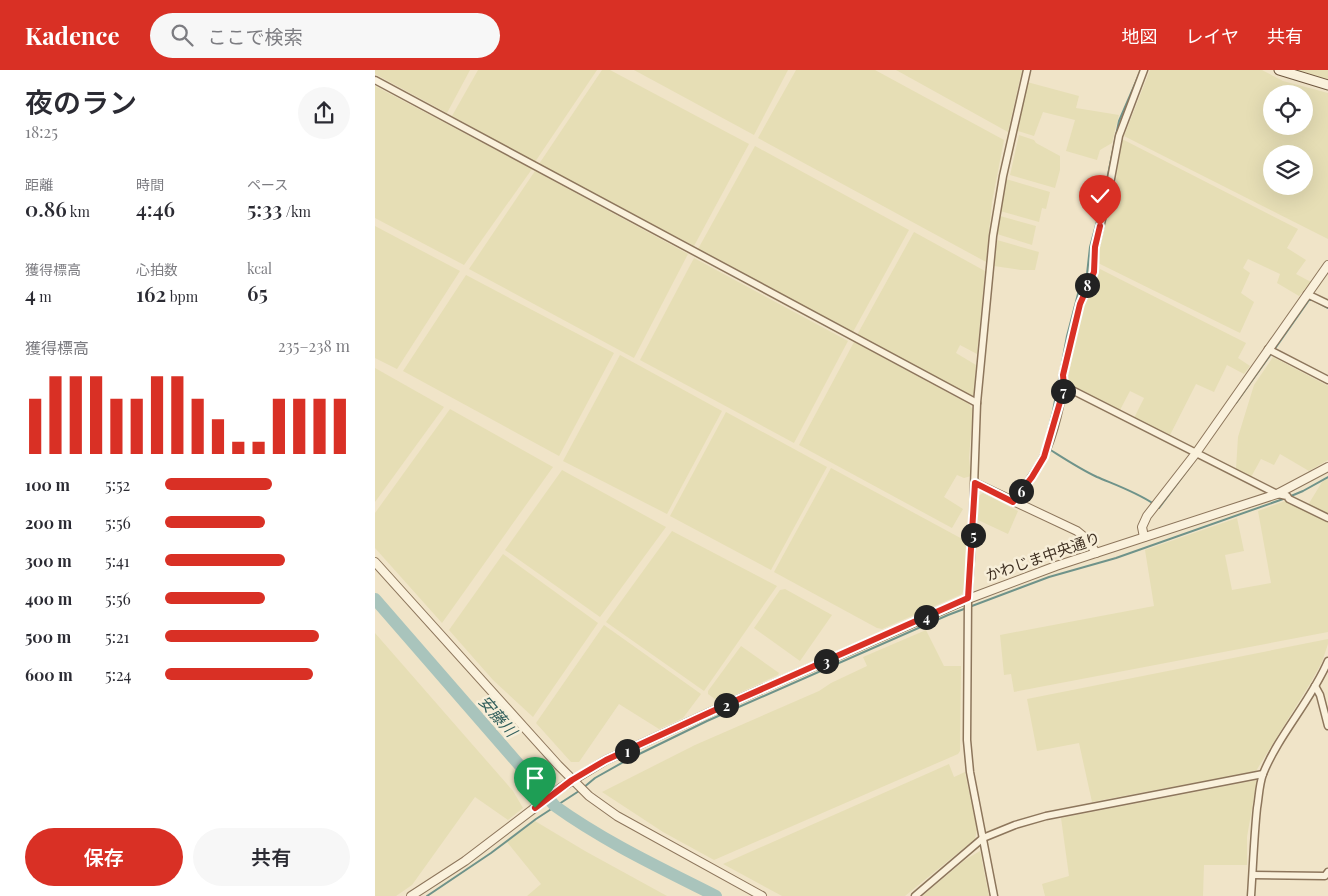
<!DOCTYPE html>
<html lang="ja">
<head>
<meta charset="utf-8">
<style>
	:root { --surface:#fff; --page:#f7f7f7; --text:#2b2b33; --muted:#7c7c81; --accent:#d93025 }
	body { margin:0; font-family:"Playfair Display","Noto Sans JP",serif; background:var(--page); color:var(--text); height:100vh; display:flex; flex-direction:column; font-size:19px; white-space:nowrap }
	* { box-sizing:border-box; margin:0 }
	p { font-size:16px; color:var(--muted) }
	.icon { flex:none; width:28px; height:28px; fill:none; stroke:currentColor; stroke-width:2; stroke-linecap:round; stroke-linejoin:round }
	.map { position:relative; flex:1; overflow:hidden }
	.sheet { display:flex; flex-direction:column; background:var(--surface); width:375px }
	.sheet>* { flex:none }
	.buttons { position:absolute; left:888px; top:15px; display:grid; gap:10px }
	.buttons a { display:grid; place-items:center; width:50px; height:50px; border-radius:50%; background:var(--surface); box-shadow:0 5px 20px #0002; font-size:25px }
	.pin { position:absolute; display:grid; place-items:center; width:42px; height:42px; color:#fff; margin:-51px -21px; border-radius:50% 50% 50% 0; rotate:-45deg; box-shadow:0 0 5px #0007 }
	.pin .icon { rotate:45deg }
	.km { position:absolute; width:25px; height:25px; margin:-12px; border-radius:50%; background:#222; color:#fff; font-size:14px; line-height:25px; text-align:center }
	.round { display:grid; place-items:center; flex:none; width:52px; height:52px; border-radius:26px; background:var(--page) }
	.overview { display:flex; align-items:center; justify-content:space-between; height:85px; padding:0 25px }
	h1 { font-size:28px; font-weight:600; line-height:38px }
	.stats { display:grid; grid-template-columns:repeat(3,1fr); gap:8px; height:85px; padding:5px 25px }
	.stats div { display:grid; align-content:center }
	.stats b { font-size:21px; font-weight:600 }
	.stats small { font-size:14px; font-weight:400 }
	.stats p { font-size:14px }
	.chart { height:140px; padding:10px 25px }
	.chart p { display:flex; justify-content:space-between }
	.chart svg { width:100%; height:90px; margin-top:5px; stroke:var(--accent); stroke-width:6 }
	.action { display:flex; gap:10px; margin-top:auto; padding:10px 25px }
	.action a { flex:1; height:58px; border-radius:30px; background:var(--accent); color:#fff; font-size:20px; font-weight:600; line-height:58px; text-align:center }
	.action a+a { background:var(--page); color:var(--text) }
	ul { padding:0 25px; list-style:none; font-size:16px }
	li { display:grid; grid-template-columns:80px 60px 1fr; align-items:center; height:38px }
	li i { height:12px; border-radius:6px; background:var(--accent) }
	header { display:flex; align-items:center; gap:30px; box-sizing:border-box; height:70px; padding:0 25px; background:var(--accent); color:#fff }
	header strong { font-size:24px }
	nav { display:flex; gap:28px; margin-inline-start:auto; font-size:18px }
	.search { width:350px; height:45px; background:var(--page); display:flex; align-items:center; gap:12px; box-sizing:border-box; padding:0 18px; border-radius:28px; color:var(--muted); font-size:19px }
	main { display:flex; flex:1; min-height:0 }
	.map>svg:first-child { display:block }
	.farmland { fill:#e6deb5; fill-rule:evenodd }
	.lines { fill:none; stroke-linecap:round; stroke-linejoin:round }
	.stream { stroke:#6f938a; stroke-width:2 }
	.river { stroke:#a9c4bc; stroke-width:12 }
	.minor-casing { stroke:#8d765c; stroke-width:9 }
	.tertiary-casing { stroke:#8d765c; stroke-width:10 }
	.secondary-casing { stroke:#6f573f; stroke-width:11 }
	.minor { stroke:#faf1dc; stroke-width:6 }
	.tertiary { stroke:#faf1dc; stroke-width:8 }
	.secondary { stroke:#faf1dc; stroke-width:9 }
	.route-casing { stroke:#fff; stroke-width:10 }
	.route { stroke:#d93025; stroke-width:6 }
	.labels { text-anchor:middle; stroke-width:5; stroke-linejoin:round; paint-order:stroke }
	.street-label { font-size:15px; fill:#3d2e20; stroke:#f7eed8 }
	.water-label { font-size:16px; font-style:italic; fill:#2f5d5a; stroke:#f7eed8 }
</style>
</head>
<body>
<header>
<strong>Kadence</strong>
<div class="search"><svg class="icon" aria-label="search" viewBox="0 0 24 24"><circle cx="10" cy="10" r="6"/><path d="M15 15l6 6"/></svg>ここで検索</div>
<nav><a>地図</a><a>レイヤ</a><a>共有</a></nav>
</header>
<main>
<section class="sheet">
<div class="overview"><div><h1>夜のラン</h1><p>18:25</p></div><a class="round"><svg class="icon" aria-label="share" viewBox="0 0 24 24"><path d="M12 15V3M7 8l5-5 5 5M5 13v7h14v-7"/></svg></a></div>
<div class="stats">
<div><p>距離</p><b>0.86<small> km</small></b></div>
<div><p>時間</p><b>4:46</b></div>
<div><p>ペース</p><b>5:33<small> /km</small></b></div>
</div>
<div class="stats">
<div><p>獲得標高</p><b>4<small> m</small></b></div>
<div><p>心拍数</p><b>162<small> bpm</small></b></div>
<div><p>kcal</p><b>65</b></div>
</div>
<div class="chart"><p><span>獲得標高</span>235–238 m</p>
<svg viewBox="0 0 160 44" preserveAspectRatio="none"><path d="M5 44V17M15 44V6M25 44V6M35 44V6M45 44V17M55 44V17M65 44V6M75 44V6M85 44V17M95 44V27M105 44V38M115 44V38M125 44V17M135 44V17M145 44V17M155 44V17"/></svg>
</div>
<ul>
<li><b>100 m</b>5:52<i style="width:58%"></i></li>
<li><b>200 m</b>5:56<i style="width:54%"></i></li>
<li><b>300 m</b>5:41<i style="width:65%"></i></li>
<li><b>400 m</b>5:56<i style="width:54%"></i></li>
<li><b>500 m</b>5:21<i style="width:83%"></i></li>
<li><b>600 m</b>5:24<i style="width:80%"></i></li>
</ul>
<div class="action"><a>保存</a><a>共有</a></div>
</section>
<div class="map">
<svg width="953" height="826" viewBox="0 0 953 826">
	<rect width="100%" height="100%" fill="#f0e4c8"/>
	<g class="farmland">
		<polygon points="0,0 95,0 72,43 0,4"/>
		<polygon points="103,0 222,0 160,92 77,46"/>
		<polygon points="227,0 235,0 374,74 319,176 164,94"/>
		<polygon points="259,0 413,0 379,65"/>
		<polygon points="421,0 500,0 629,70 617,132 611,192 383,68"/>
		<polygon points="521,0 647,0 633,62"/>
		<path d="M775 0H887L908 11 953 23V169L749 66ZM896 24H929V56H896ZM896 84H929V116H896Z"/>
		<polygon points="921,0 953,0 953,10 927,3"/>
		<polygon points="652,12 704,26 701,38 744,45 737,73 725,80 722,90 691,81 700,50 668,42 659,66 643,61"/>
		<polygon points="0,16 157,99 89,195 0,148"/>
		<polygon points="644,65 659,70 661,73 685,86 685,100 680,118 635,105"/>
		<polygon points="747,69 923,159 912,178 931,190 921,204 936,212 924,226 902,213 905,204 873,189 868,198 875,203 866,223 879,232 865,263 723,193 725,172 738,131"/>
		<polygon points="380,76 534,160 478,262 323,179"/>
		<polygon points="160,101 313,184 259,288 94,199"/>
		<polygon points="631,109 675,122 671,139 667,138 664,152 625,141"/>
		<polygon points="625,146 661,156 657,175 622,164"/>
		<polygon points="0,156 85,201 22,299 0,288"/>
		<polygon points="539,162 610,201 602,284 585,275 581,283 601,295 599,324 596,327 482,265"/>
		<polygon points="622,170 664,182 660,200 646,200 619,196"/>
		<polygon points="319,188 473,271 419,373 265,290"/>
		<polygon points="725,199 871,273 863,288 875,296 869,304 852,295 839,322 821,314 795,365 759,348 769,328 755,321 745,340 692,313 708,235"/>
		<polygon points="91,205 239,283 184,386 28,301"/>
		<polygon points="479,272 594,334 598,340 594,388 596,406 589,408 582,405 569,427 588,439 577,458 424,375"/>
		<polygon points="245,285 347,341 292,444 188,391"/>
		<polygon points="898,287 953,316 953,390 934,401 905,384 899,395 886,389 876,407 861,399 863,367 879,315"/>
		<polygon points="0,298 69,337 0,432"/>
		<polygon points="75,339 178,397 67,553 0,478 0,443"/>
		<polygon points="351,342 452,397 396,500 295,446"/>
		<polygon points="456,398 591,471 589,519 587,524 507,559 502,558 399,502"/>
		<polygon points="187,400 291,457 225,547 130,480"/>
		<polygon points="953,408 953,445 933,435 947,412"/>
		<polygon points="608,423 643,441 633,464 603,450 603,426"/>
		<polygon points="910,431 953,452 953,562 639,622 636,604 629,605 625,565 779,536 770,480 862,448 869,481 850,485 857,520 896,513 883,441"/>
		<polygon points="297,461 402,516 329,621 231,552"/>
		<polygon points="128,484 223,553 158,647 118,610 74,560"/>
		<polygon points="410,519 457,545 425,591 379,558 405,520"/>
		<polygon points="229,555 326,624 308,648 284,659 244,634 204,692 196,692 161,653"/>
		<polygon points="551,560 569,596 586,596 585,681 583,684 339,790 288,762 227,722 320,675 444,621 456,613 492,596 488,587"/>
		<polygon points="0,563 138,721 148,738 133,750 100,727 37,815 21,826 0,826"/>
		<polygon points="953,569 953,574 947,592 936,612 881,701 717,732 704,673 662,681 652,629"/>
		<polygon points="366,576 404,603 403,605 344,632 333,624 333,621"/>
		<polygon points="574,694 579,707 590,702 602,760 600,769 530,826 407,826 348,794"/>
		<polygon points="882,710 872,767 872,795 829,795 828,826 670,826 667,814 694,806 686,748"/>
		<polygon points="160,751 210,781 292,826 152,826 166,814 132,772"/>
		<polygon points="605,781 614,826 547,826 590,790"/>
	</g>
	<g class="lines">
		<g class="stream">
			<polyline points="942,232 953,238"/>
			<polyline points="899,280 934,230 938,230"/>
			<polyline points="861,333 896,284"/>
			<polyline points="670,377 670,372 678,341 692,266 704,220 712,204 715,177 728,129 744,51 766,0"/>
			<path d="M674 379C690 389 705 399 722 407 741 415 761 422 779 434"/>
			<polyline points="916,426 928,421 953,407"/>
			<polyline points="782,436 784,438 817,394"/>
			<polyline points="208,718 220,708 252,690 332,651 573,545 674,507 741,488 911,428"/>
			<polyline points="52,826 116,783 161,749 204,721"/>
		</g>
		<path class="river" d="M0 529 180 736C230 772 286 798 341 826"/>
		<g class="minor-casing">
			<g id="minor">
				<polyline points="0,10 602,333"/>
				<polyline points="932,224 953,234"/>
				<polyline points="893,279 953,310"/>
				<polyline points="689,316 902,424 912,426 914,429 953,448"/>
				<path d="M638 432C648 418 660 404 668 388 678 368 689 327 688 305L705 233 719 201 720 177 732 130 744 66 769 0"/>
				<polyline points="940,616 945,625 953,656"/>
				<polyline points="878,805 950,806 953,802"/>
				<polyline points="540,826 608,768 640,755 671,746 888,704"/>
				<polyline points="619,826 595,702 592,670 593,529 597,472 602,333 618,166 628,106 652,0"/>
				<path d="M876 826C878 797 879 767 882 738 884 727 884 715 888 704 904 664 936 631 953 591"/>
			</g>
		</g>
		<g class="tertiary-casing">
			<g id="tertiary">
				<polyline points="600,413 702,461 713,470 721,483"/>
				<polyline points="769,467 767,457 772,446 821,383 953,195"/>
				<polyline points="0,492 183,695 214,726 242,746 387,826"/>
				<polyline points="36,826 90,791 187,717 231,690 353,634 593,529 681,496 902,424 953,397"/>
			</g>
		</g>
		<g class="secondary-casing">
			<polyline id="secondary" points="904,0 953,15"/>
		</g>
		<use href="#minor" class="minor"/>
		<use href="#tertiary" class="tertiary"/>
		<use href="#secondary" class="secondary"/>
	</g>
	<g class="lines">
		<g class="route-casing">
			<polyline id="route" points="160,738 197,710 231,690 353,634 593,528 600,413 638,432 657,407 669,387 685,332 689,316 688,305 705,234 719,202 720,177 725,156"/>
		</g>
		<use href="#route" class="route"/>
	</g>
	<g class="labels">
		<g class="street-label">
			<text transform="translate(668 487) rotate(-19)" y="5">かわじま中央通り</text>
		</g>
		<g class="water-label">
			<text transform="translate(123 646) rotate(49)" y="6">安藤川</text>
		</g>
	</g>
</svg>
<div class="buttons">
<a><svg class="icon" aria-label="locate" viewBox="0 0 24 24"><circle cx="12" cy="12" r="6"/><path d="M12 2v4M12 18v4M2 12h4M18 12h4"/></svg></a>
<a><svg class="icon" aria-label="layers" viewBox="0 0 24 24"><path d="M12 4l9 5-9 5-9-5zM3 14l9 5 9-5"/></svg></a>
</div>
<div class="pin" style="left:160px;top:738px;background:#1e9e55"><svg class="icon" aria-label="arrive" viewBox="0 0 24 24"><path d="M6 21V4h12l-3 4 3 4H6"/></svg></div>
<div class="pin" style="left:725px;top:156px;background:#d93025"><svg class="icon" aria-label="check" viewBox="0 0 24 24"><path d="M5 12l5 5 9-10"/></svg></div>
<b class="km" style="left:252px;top:681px">1</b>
<b class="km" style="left:351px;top:635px">2</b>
<b class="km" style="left:451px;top:591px">3</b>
<b class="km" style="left:551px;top:547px">4</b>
<b class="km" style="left:598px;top:465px">5</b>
<b class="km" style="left:646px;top:421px">6</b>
<b class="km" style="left:688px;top:321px">7</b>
<b class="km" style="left:712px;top:215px">8</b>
</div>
</main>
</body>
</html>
